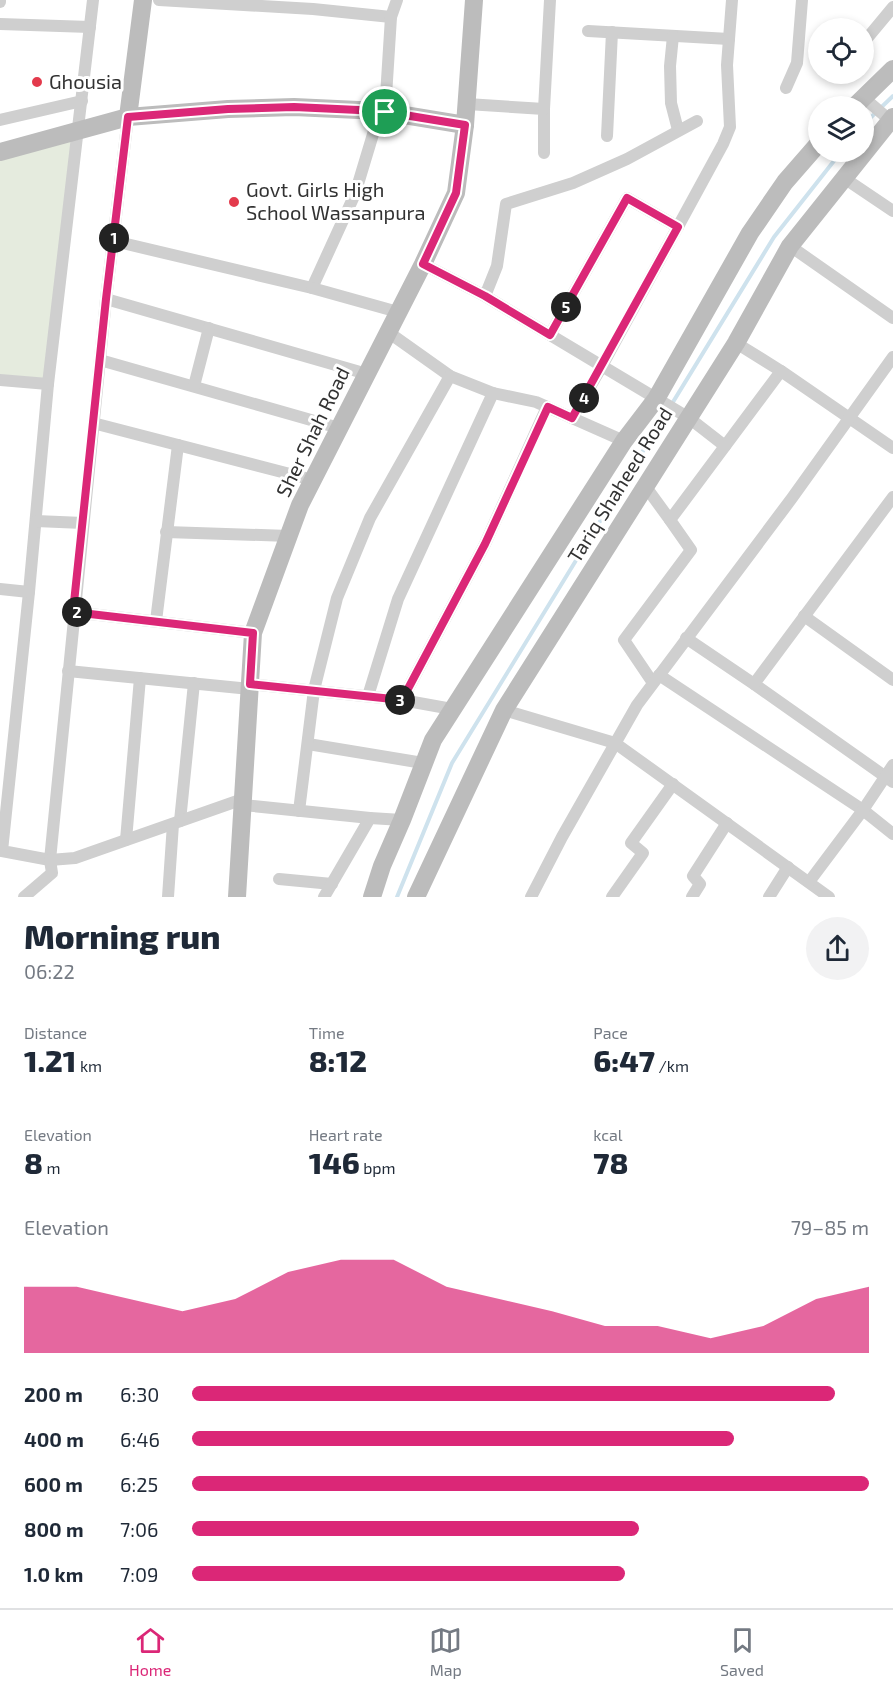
<!DOCTYPE html>
<html lang="en">
<head>
<meta charset="utf-8">
<style>
	:root { --surface:#fff; --page:#f2f2f3; --text:#1f2937; --muted:#747a83; --line:#e0e1e3; --accent:#db2777 }
	body { margin:0; font-family:"Exo 2",sans-serif; background:var(--page); color:var(--text); height:100vh; display:flex; flex-direction:column; font-size:22px; white-space:nowrap }
	* { box-sizing:border-box; margin:0 }
	p { font-size:20px; color:var(--muted) }
	.icon { flex:none; width:33px; height:33px; fill:none; stroke:currentColor; stroke-width:2; stroke-linecap:round; stroke-linejoin:round }
	.map { position:relative; height:897px; overflow:hidden }
	.drawer { display:flex; flex-direction:column; background:var(--surface); flex:1 }
	.drawer>* { flex:none }
	.buttons { position:absolute; left:808px; top:18px; display:grid; gap:12px }
	.buttons a { display:grid; place-items:center; width:66px; height:66px; border-radius:50%; background:var(--surface); box-shadow:0 3px 9px #0003; font-size:30px }
	.pin { position:absolute; display:grid; place-items:center; width:51px; height:51px; color:#fff; margin:-26px; border:3px solid #fff; border-radius:50%; box-shadow:0 2px 6px #0007 }
	.km { position:absolute; width:30px; height:30px; margin:-15px; border-radius:50%; background:#222; color:#fff; font-size:16px; line-height:30px; text-align:center }
	.round { display:grid; place-items:center; flex:none; width:63px; height:63px; border-radius:32px; background:var(--page) }
	.headline { display:flex; align-items:center; justify-content:space-between; height:102px; padding:0 24px }
	h1 { font-size:33px; font-weight:800; line-height:45px }
	.stats { display:grid; grid-template-columns:repeat(3,1fr); gap:9px; height:102px; padding:6px 24px }
	.stats div { display:grid; align-content:center }
	.stats b { font-size:30px; font-weight:800 }
	.stats small { font-size:16px; font-weight:400 }
	.stats p { font-size:16px }
	.chart { height:168px; padding:12px 24px }
	.chart p { display:flex; justify-content:space-between }
	.chart svg { width:100%; height:108px; margin-top:6px; fill:var(--accent); opacity:.7 }
	ul { padding:0 24px; list-style:none; font-size:20px }
	li { display:grid; grid-template-columns:96px 72px 1fr; align-items:center; height:45px }
	li i { height:15px; border-radius:8px; background:var(--accent) }
	.tab-bar { display:flex; justify-content:space-around; align-items:center; height:84px; border-top:2px solid var(--line); background:var(--surface); font-size:16px; color:var(--muted) }
	.tab-bar a { display:grid; justify-items:center; gap:3px }
	.tab-bar .on { color:var(--accent) }
	.map>svg:first-child { display:block }
	.green { fill:#e5ebde }
	.lines { fill:none; stroke-linecap:round; stroke-linejoin:round }
	.stream { stroke:#cee2ed; stroke-width:4 }
	.street { stroke:#cfcfcf; stroke-width:12 }
	.secondary { stroke:#bcbcbc; stroke-width:18 }
	.route-casing { stroke:#fff; stroke-width:12 }
	.route { stroke:#db2777; stroke-width:8 }
	.poi-dot { fill:#e33a4c; stroke:#fff; stroke-width:2 }
	.labels { text-anchor:middle; stroke-width:6; stroke-linejoin:round; paint-order:stroke }
	.poi-label { font-size:20px; fill:#323232; stroke:#fff; text-anchor:start }
	.street-label { font-size:20px; fill:#323232; stroke:#fff }
</style>
</head>
<body>
<div class="map">
<svg width="893" height="897" viewBox="0 0 893 897">
	<rect width="100%" height="100%" fill="#fff"/>
	<polygon class="green" points="75,137 48,384 0,380 0,159"/>
	<g class="lines">
		<g class="stream">
			<polyline points="864,124 893,96"/>
			<polyline points="397,897 452,763 774,237 841,152"/>
		</g>
		<g class="street">
			<polyline points="93,0 48,384 29,592 2,851 50,860 106,299 128,117"/>
			<polyline points="159,0 313,9 391,17"/>
			<polyline points="0,2 0,0"/>
			<polyline points="0,24 90,27"/>
			<polyline points="588,31 729,39"/>
			<polyline points="673,36 670,66 671,103 678,130"/>
			<polyline points="864,42 893,7"/>
			<polyline points="786,88 797,63 802,0"/>
			<polyline points="863,97 893,123"/>
			<polyline points="467,104 544,109 544,153"/>
			<polyline points="544,109 550,0"/>
			<polyline points="385,112 391,17 397,0"/>
			<polyline points="0,120 82,101"/>
			<polyline points="607,136 612,32"/>
			<polyline points="844,178 893,211"/>
			<polyline points="114,241 312,288 355,194 380,111"/>
			<polyline points="790,246 893,318"/>
			<polyline points="423,264 485,296 497,266 506,204 573,183 627,159 697,121"/>
			<polyline points="312,288 398,312"/>
			<polyline points="485,296 602,366 572,418"/>
			<polyline points="106,299 367,374"/>
			<polyline points="388,332 450,376 493,393 536,402 624,441"/>
			<polyline points="550,335 627,198 678,227"/>
			<polyline points="736,343 781,371 893,448"/>
			<polyline points="100,360 339,428"/>
			<polyline points="0,380 48,384"/>
			<polyline points="194,386 209,328"/>
			<polyline points="93,423 313,480"/>
			<polyline points="725,446 689,418 602,366 723,144 730,127 727,65 732,0"/>
			<polyline points="646,487 670,520"/>
			<polyline points="36,521 83,523"/>
			<polyline points="166,532 289,536"/>
			<polyline points="0,589 29,592"/>
			<polyline points="73,612 253,633"/>
			<polyline points="804,616 893,680"/>
			<polyline points="156,621 178,445"/>
			<polyline points="686,638 754,684 893,782"/>
			<polyline points="68,671 250,689"/>
			<polyline points="659,675 863,810 893,834"/>
			<polyline points="653,683 624,640 691,550 670,520 781,371"/>
			<polyline points="250,684 402,700 452,709"/>
			<polyline points="754,684 893,497"/>
			<polyline points="368,696 398,599 493,393"/>
			<polyline points="402,700 485,544 547,407"/>
			<polyline points="504,710 615,743 829,897"/>
			<polyline points="308,744 423,763"/>
			<polyline points="243,805 370,818"/>
			<polyline points="299,811 314,690 337,598 370,518 450,376"/>
			<polyline points="180,821 194,683"/>
			<polyline points="126,840 140,678"/>
			<polyline points="279,879 332,884"/>
			<polyline points="809,882 863,810 893,765"/>
			<polyline points="24,897 52,873 50,860 75,858 243,799"/>
			<polyline points="168,897 173,824"/>
			<polyline points="324,897 370,818 402,820"/>
			<polyline points="531,897 562,837 637,705 792,498 893,357"/>
			<polyline points="612,897 643,853 631,843 673,784"/>
			<polyline points="692,897 700,884 693,876 727,823"/>
			<polyline points="769,897 788,867"/>
		</g>
		<g class="secondary">
			<polyline points="855,106 893,69"/>
			<polyline points="128,117 143,0"/>
			<polyline points="0,152 128,117 228,109 294,107 380,111 465,125"/>
			<polyline points="237,897 253,633 300,505 423,264 456,193 465,125 474,0"/>
			<polyline points="372,897 382,866 402,820 433,740 624,441 656,399 750,233 785,182 819,143"/>
			<polyline points="416,897 504,710 736,343 790,246 893,117"/>
		</g>
	</g>
	<g class="lines">
		<g class="route-casing">
			<polygon id="route" points="294,107 380,111 465,125 456,193 423,264 485,296 550,335 627,198 678,227 572,418 548,407 485,544 402,700 250,684 253,633 73,612 106,299 128,117 228,109"/>
		</g>
		<use href="#route" class="route"/>
	</g>
	<g class="poi-dot">
		<circle cx="37" cy="82" r="6"/>
		<circle cx="234" cy="202" r="6"/>
	</g>
	<g class="labels">
		<g class="poi-label">
			<text x="49" y="89">Ghousia</text>
			<text x="246" y="197">Govt. Girls High<tspan x="246" dy="23">School Wassanpura</tspan></text>
		</g>
		<g class="street-label">
			<text transform="translate(313 432) rotate(-64)" y="7">Sher Shah Road</text>
			<text transform="translate(620 485) rotate(-58)" y="7">Tariq Shaheed Road</text>
		</g>
	</g>
</svg>
<div class="buttons">
<a><svg class="icon" aria-label="locate" viewBox="0 0 24 24"><circle cx="12" cy="12" r="6"/><path d="M12 2v4M12 18v4M2 12h4M18 12h4"/></svg></a>
<a><svg class="icon" aria-label="layers" viewBox="0 0 24 24"><path d="M12 4l9 5-9 5-9-5zM3 14l9 5 9-5"/></svg></a>
</div>
<div class="pin" style="left:385px;top:112px;background:#1e9e55"><svg class="icon" aria-label="arrive" viewBox="0 0 24 24"><path d="M6 21V4h12l-3 4 3 4H6"/></svg></div>
<b class="km" style="left:114px;top:238px">1</b>
<b class="km" style="left:77px;top:612px">2</b>
<b class="km" style="left:400px;top:700px">3</b>
<b class="km" style="left:584px;top:398px">4</b>
<b class="km" style="left:566px;top:307px">5</b>
</div>
<section class="drawer">
<div class="headline"><div><h1>Morning run</h1><p>06:22</p></div><a class="round"><svg class="icon" aria-label="share" viewBox="0 0 24 24"><path d="M12 15V3M7 8l5-5 5 5M5 13v7h14v-7"/></svg></a></div>
<div class="stats">
<div><p>Distance</p><b>1.21<small> km</small></b></div>
<div><p>Time</p><b>8:12</b></div>
<div><p>Pace</p><b>6:47<small> /km</small></b></div>
</div>
<div class="stats">
<div><p>Elevation</p><b>8<small> m</small></b></div>
<div><p>Heart rate</p><b>146<small> bpm</small></b></div>
<div><p>kcal</p><b>78</b></div>
</div>
<div class="chart"><p><span>Elevation</span>79–85 m</p>
<svg viewBox="0 0 160 44" preserveAspectRatio="none"><path d="M0 44V17L10 17L20 22L30 27L40 22L50 11L60 6L70 6L80 17L90 22L100 27L110 33L120 33L130 38L140 33L150 22L160 17V44z"/></svg>
</div>
<ul>
<li><b>200 m</b>6:30<i style="width:95%"></i></li>
<li><b>400 m</b>6:46<i style="width:80%"></i></li>
<li><b>600 m</b>6:25<i style="width:100%"></i></li>
<li><b>800 m</b>7:06<i style="width:66%"></i></li>
<li><b>1.0 km</b>7:09<i style="width:64%"></i></li>
</ul>
</section>
<nav class="tab-bar">
<a class="on"><svg class="icon" aria-label="home" viewBox="0 0 24 24"><path d="M3 11l9-7 9 7M6 9v11h12V9"/></svg>Home</a>
<a><svg class="icon" aria-label="map" viewBox="0 0 24 24"><path d="M3 6l6-2 6 2 6-2v14l-6 2-6-2-6 2zM9 4v14M15 6v14"/></svg>Map</a>
<a><svg class="icon" aria-label="saved" viewBox="0 0 24 24"><path d="M7 4h10v16l-5-4-5 4z"/></svg>Saved</a>
</nav>
</body>
</html>
